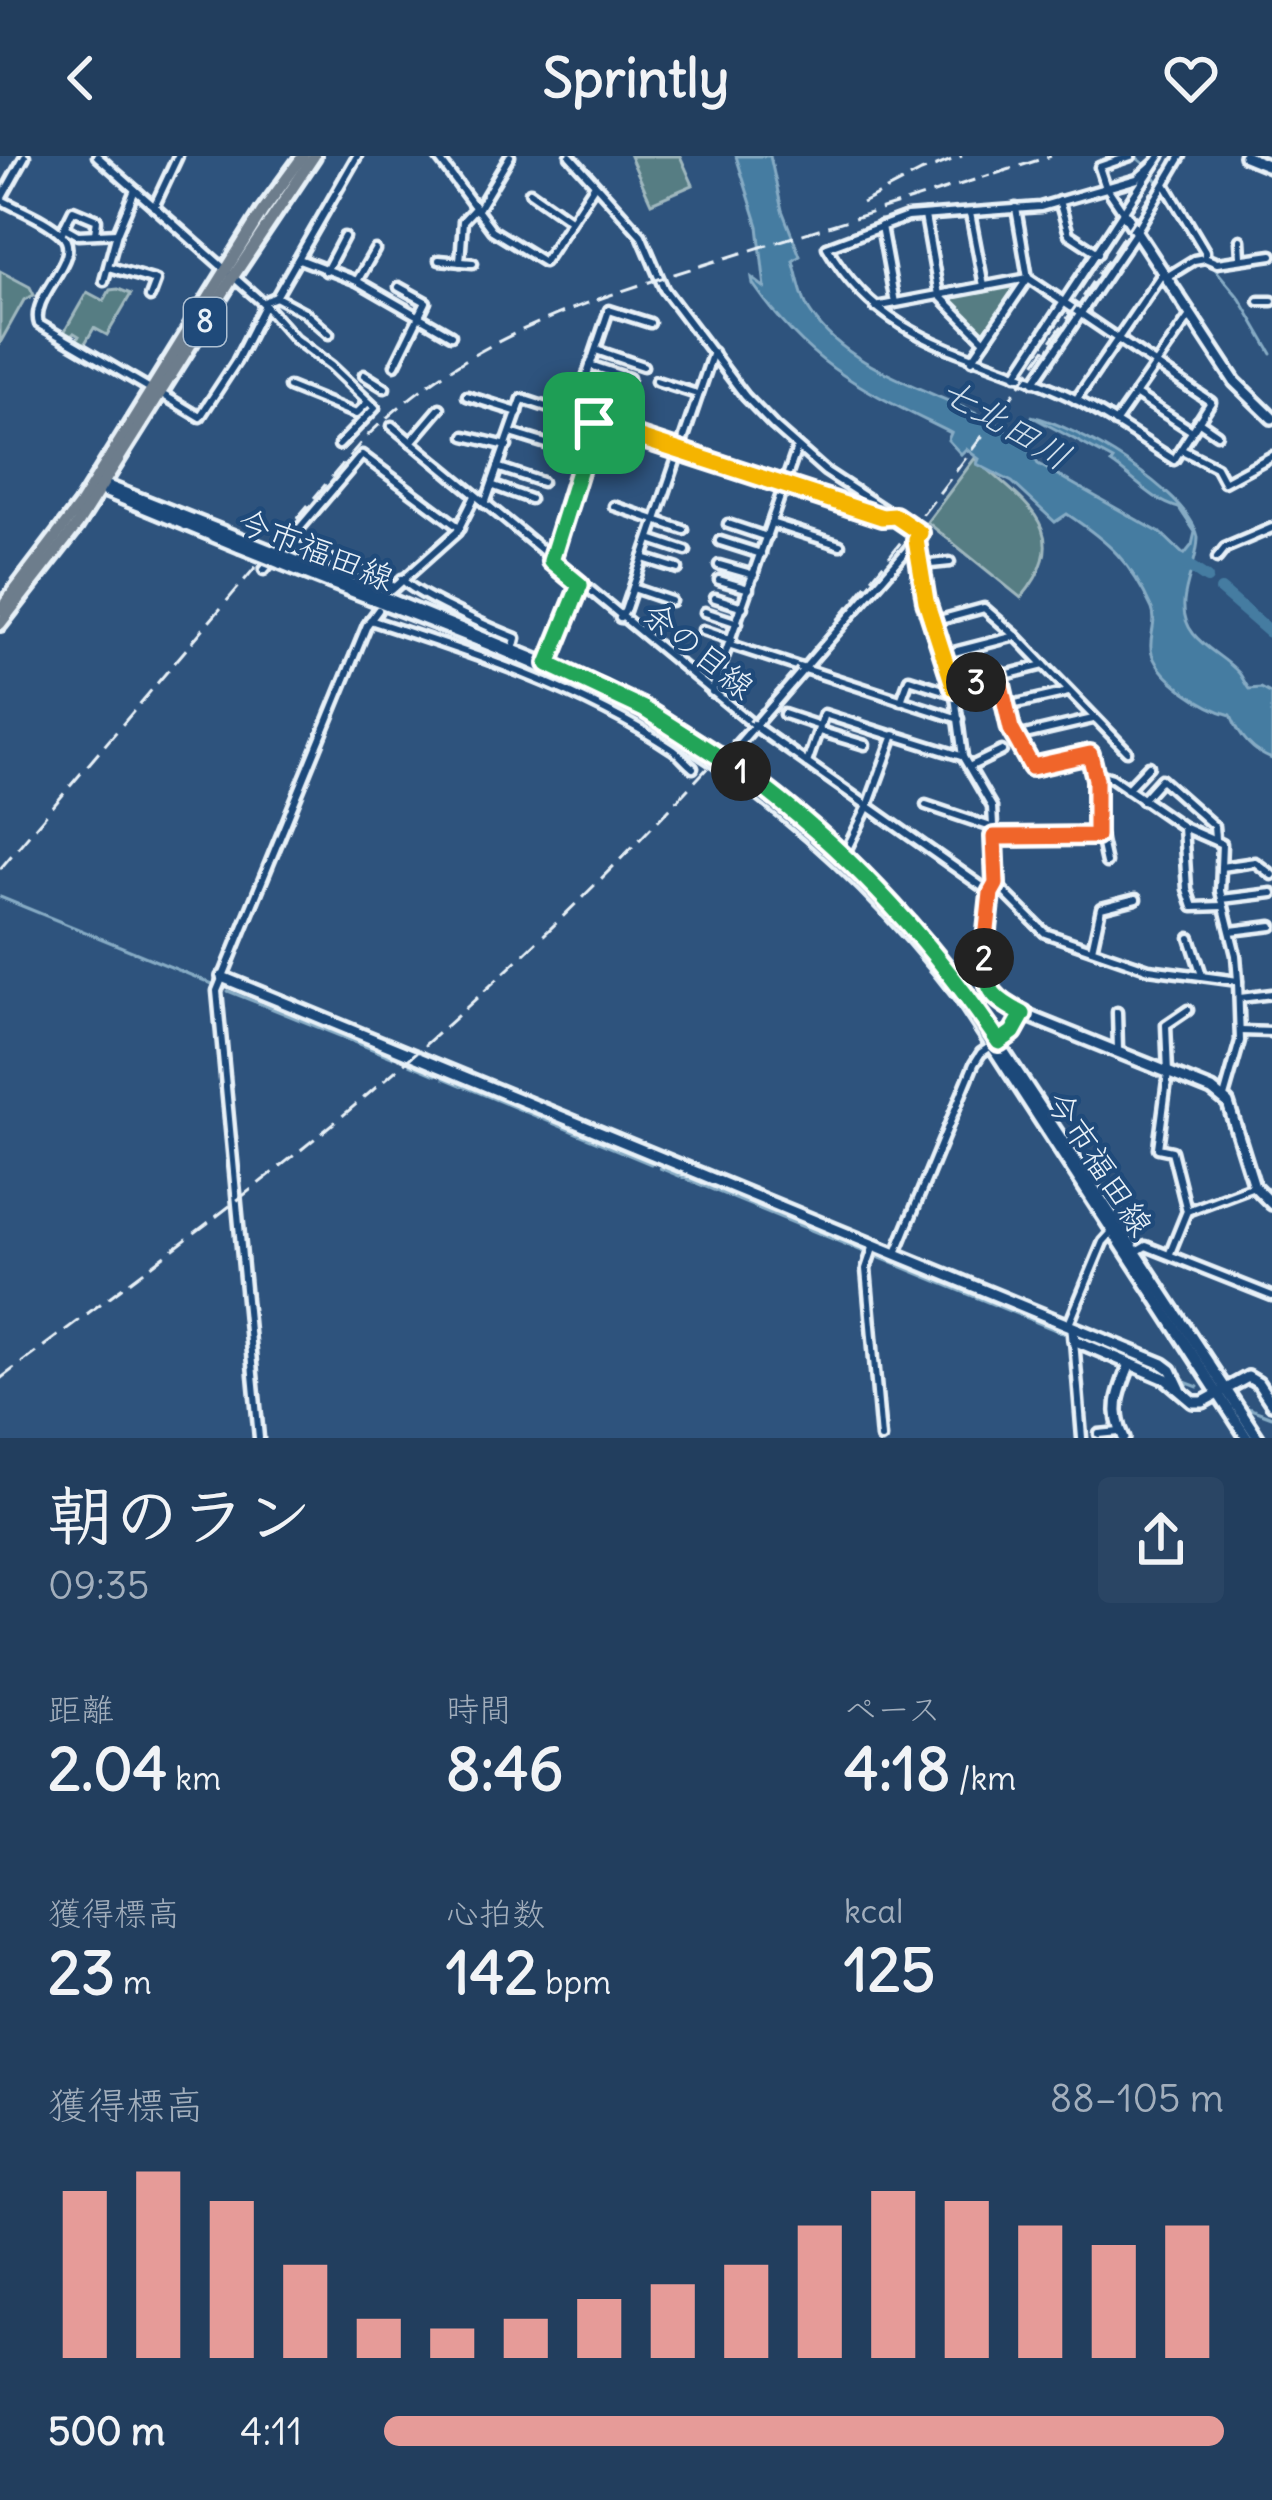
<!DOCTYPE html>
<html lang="ja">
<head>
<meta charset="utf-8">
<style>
	:root { --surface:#223e5e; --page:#2a4564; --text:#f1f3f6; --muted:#a2aebc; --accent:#e69b98 }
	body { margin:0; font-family:Delius,"Klee One",sans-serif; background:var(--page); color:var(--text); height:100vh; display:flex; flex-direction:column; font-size:45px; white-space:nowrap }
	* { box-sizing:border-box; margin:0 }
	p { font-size:39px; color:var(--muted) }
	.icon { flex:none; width:66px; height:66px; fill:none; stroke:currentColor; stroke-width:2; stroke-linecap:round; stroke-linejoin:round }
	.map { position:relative; height:1282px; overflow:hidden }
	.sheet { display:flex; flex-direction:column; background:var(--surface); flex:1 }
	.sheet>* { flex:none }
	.pin { position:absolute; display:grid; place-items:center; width:102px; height:102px; color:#fff; margin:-51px; border-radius:24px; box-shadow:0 6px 18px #0006 }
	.km { position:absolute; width:60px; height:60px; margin:-30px; border-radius:50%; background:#222; color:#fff; font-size:33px; line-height:60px; text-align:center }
	.round { display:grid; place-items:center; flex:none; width:126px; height:126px; border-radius:12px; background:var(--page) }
	.headline { display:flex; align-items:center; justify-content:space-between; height:204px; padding:0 48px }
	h1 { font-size:66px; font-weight:700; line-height:90px }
	.figures { display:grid; grid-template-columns:repeat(3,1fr); gap:18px; height:204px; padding:12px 48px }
	.figures div { display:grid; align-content:center }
	.figures b { font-size:60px; font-weight:700 }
	.figures small { font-size:33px; font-weight:400 }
	.figures p { font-size:33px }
	.chart { height:336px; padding:24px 48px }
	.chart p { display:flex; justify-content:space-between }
	.chart svg { width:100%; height:216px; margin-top:12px; stroke:var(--accent); stroke-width:6 }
	ul { padding:0 48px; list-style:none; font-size:39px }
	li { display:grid; grid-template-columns:192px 144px 1fr; align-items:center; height:90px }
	li i { height:30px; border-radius:15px; background:var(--accent) }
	header { display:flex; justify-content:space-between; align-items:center; height:156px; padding:0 48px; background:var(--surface); font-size:54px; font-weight:700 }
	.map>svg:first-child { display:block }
	.green { fill:#567d83; stroke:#9fb7be; stroke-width:3 }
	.water { fill:#457ca1; stroke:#86abc4; stroke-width:3 }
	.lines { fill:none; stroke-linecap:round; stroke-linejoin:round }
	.stream { stroke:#86abc4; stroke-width:3 }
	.river { stroke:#457ca1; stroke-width:12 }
	.street-casing { stroke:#e8f1f8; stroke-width:15 }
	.secondary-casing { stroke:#e8f1f8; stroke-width:18 }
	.primary-casing { stroke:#e8f1f8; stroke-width:20 }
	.street { stroke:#1f4a7a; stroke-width:6 }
	.secondary { stroke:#1f4a7a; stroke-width:9 }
	.primary { stroke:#6d7d8c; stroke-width:10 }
	.rail { stroke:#e8f1f8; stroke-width:3; stroke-dasharray:18 9; stroke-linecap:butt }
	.secondary-bridge-casing { stroke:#e8f1f8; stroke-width:18; stroke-linecap:butt }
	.secondary-bridge { stroke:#1f4a7a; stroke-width:9 }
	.split-1-casing { stroke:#fff; stroke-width:24 }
	.split-2-casing { stroke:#fff; stroke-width:24 }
	.split-3-casing { stroke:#fff; stroke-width:24 }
	.split-4-casing { stroke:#fff; stroke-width:24 }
	.split-1 { stroke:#22a559; stroke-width:15 }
	.split-2 { stroke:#22a559; stroke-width:15 }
	.split-3 { stroke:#f0652b; stroke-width:15 }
	.split-4 { stroke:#f5b400; stroke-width:15 }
	.labels { text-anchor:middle; stroke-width:9; stroke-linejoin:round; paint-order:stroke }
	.shield { fill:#1f4a7a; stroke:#acbfd2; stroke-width:3 }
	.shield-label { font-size:30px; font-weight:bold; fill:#e8f1f8 }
	.street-label { font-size:33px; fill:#e8f1f8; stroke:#1f4a7a }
	.water-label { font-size:36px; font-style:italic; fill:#d0dfeb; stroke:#1f4a7a }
</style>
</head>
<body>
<header><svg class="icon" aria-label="back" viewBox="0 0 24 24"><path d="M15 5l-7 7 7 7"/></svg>Sprintly<svg class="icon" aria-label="heart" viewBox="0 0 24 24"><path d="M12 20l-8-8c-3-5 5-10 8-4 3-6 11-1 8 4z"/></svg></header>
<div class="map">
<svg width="1272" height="1282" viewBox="0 0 1272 1282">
	<rect width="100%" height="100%" fill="#2e537d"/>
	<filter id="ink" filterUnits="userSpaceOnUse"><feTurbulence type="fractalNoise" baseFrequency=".00833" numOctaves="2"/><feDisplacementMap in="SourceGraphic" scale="24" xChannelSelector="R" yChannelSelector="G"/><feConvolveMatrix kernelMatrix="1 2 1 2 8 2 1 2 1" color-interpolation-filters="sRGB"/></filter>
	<g filter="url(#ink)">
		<g class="green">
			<polygon points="630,0 680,0 693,29 651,47"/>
			<polygon points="0,115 30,131 34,139 24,144 0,187"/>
			<polygon points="1018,127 985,179 947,144 948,140"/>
			<polygon points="118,133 131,138 107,179 94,172 84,189 76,185 79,180 74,177 70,181 63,178 87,136 104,145 110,134"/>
			<path d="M975 302C1025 348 1077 374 1021 442L927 366Z"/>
		</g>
		<path class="water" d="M736 0H770L782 54 800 100 793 105C798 121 801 143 811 157 863 237 1007 243 1038 308L1162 378 1184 399 1192 389 1195 376 1179 352C1152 345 1134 322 1111 307L1113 304 1031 260C1077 270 1187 334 1198 381 1198 404 1186 423 1184 446 1181 485 1220 495 1239 517 1243 522 1245 528 1249 533L1261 532 1272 538V603C1251 595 1239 579 1231 559 1206 553 1161 524 1152 498 1147 484 1158 468 1152 453 1131 406 1109 386 1067 358L1055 366 1012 326 977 308 979 303 966 293 961 298 948 284 951 277C863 233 811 212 753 128L752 122 765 132 758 70Z"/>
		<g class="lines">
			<g class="stream">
				<polyline points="1137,2 1147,10"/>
				<polyline points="1154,20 1159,27"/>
				<polyline points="1166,35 1200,95"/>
				<polyline points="1211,108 1240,143 1272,198"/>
				<polyline points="0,741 215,829"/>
				<polyline points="228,835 392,901"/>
				<polyline points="410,908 436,919"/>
				<polyline points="444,922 651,1008"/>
				<polyline points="660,1012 867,1097"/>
				<polyline points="878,1101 1063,1177"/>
				<polyline points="1182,1225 1198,1231"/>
				<polyline points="1248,1252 1272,1261"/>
			</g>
			<g class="river">
				<polyline points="1180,404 1207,422"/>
				<polyline points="1221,434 1272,478"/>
			</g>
			<g class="street-casing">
				<g id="street">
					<polyline points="97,0 263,147 295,183 331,210 375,252 339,289"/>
					<polyline points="437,0 492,74 544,106 594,30"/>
					<path d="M570 0 641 79 664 133 745 240 774 270 825 315 920 377 916 384 926 445 954 532 963 601 992 651 996 728C985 747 977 817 990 836 998 847 1011 852 1023 858"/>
					<polyline points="1165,28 1205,95 1205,102"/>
					<polyline points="530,36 570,64"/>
					<path d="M0 43C19 54 45 63 61 78 86 101 29 139 39 168L152 234"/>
					<polyline points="1,43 25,0"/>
					<polyline points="1059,45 1069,78 1098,97"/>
					<polyline points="154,51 178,0"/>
					<polyline points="477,55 510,0"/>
					<polyline points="970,57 984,130"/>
					<polyline points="1124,57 1105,29 1099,11 1131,0"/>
					<polyline points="925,60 939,139 985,185"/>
					<polyline points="881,70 895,147"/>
					<polyline points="64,71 78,79 117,77"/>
					<polyline points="61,78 73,54 97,64 95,77"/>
					<polyline points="1240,84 1241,101"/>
					<polyline points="299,103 357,125 451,179"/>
					<polyline points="439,104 473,107"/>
					<polyline points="460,106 463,65 475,52"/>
					<polyline points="109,111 156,125 150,141"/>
					<polyline points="326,115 344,81"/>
					<polyline points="1168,120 1194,104 1205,102 1217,107 1272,99"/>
					<polyline points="104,125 117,77 135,34"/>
					<polyline points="357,125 375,94"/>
					<polyline points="276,141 304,156 329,178"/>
					<polyline points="1259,145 1272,145"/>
					<polyline points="264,146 276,141 357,0"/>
					<path d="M875 151 1028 122 1211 246 1174 304C1140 283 1107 259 1071 241 977 195 885 192 827 91L907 61 1040 51 1137 23 1156 6"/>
					<polyline points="596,194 643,210"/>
					<polyline points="972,204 1028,122 1016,52"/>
					<polyline points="395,209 426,146 399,131"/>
					<polyline points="590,209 629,222"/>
					<polyline points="364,219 385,232"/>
					<polyline points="1016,219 1160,0"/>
					<polyline points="656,225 697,238"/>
					<polyline points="1034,226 1136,76 1181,0"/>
					<polyline points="289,231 356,258 368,246"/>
					<polyline points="160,237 200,261 236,206 265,149"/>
					<polyline points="1135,238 1192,275"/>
					<polyline points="580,239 622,253"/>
					<polyline points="467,240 518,256"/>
					<polyline points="1076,244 1162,118"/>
					<polyline points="573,260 609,154 650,167"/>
					<polyline points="1198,265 1217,278"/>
					<polyline points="1115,267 1191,158"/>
					<polyline points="392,270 756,571 991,737"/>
					<polyline points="511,277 556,291"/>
					<polyline points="465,280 507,290"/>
					<polyline points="411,286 440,252"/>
					<polyline points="1182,294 1216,311 1224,326 1272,300"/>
					<polyline points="500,312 542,326"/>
					<polyline points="494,330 530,343"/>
					<polyline points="485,348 522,243 882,361 891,361"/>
					<polyline points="614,350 684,374"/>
					<polyline points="771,367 840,389"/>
					<polyline points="728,368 767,381"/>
					<polyline points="650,383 686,395"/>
					<polyline points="720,385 761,398"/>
					<polyline points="288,386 395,431"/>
					<polyline points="643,402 678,413"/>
					<polyline points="1217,402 1225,392 1272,372"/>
					<polyline points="551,405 594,267"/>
					<polyline points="719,409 754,419"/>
					<polyline points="921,409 950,406"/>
					<polyline points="264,414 362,299 460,372"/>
					<path d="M402 423C412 437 495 474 516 482L513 494"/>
					<polyline points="719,424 749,433"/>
					<polyline points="633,432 671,445"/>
					<polyline points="392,434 457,376 475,340"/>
					<polyline points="715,442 743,451"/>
					<polyline points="705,456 738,467"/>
					<polyline points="620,462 625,455 713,196"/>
					<path d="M370 464C472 497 582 533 672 593 680 598 685 606 693 612"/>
					<polyline points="936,465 984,452 1016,480"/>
					<polyline points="703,474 732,484"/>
					<polyline points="731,489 959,563"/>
					<polyline points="946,498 1016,480 1127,595"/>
					<polyline points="548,508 580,429"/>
					<polyline points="999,521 1011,573 1032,611 1090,598 1095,617 1112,622 1183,671 1187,733 1193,751 1223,750"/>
					<polyline points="954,532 1044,509"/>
					<polyline points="712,536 797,292"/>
					<polyline points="901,545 909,523 956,538"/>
					<polyline points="1007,550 1068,536"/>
					<polyline points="784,558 820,570"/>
					<polyline points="819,575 865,589"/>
					<polyline points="1016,581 1093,563"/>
					<polyline points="725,604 916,384"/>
					<polyline points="807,607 824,558 893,580"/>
					<polyline points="969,611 1002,595"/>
					<polyline points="1095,617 1096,680"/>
					<polyline points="1127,633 1149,610"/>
					<polyline points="1142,644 1161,623 1214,670 1215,683"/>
					<polyline points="926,649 994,672"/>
					<polyline points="1183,671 1222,688 1220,735 1236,799 1238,825"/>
					<polyline points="995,681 1100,680 1106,707"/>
					<polyline points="844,699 868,650 894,579 961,600"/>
					<polyline points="1221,711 1255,706 1272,719"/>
					<polyline points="997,729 1045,777 1149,813 1238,825 1240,885 1224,941"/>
					<polyline points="1222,743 1272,737"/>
					<polyline points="1231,775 1272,770"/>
					<polyline points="1190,782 1202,819"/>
					<polyline points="1092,793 1101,752 1136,743"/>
					<polyline points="1240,842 1272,838"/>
					<polyline points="1188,854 1166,869 1168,917 1158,992 1172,995 1187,1055 1254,1030"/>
					<polyline points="1117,856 1118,894"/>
					<polyline points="1241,875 1272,876"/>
					<polyline points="873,1092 866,1113 881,1282"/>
					<polyline points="1136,1096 1146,1090 1272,1140"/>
					<polyline points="896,1097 974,908 981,897 994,888"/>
					<polyline points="1170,1097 1187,1055"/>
					<polyline points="1069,1168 1103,1086 1112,1076"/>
					<polyline points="1074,1184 1082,1282"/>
					<polyline points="1099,1278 1119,1276"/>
					<polyline points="259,1282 217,835 367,469 378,454"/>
				</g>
			</g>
			<g class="secondary-casing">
				<g id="secondary">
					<polyline points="1245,0 1272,11"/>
					<polyline points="1124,57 1235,226 1272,262"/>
					<polyline points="100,327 244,384"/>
					<polyline points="97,332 240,391"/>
					<path d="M284 400 603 531C747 607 867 709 966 838L1258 1282"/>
					<path d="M280 407C396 454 533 499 641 560 766 631 874 728 961 842L1247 1282"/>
					<polyline points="222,821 1163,1208 1171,1214 1180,1233"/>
					<polyline points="999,886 1013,876 1023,858 1212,934 1228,947 1254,1030 1272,1048"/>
					<polyline points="1073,1173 1074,1184 1166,1223 1193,1246 1203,1246 1248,1221 1258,1227 1272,1248"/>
					<path d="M1124 1282C1110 1254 1119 1235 1130 1208"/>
				</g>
			</g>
			<g class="primary-casing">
				<g id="primary">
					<polyline points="0,454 80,349 262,56 303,0"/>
					<polyline points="0,468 77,369 233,121 314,0"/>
				</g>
			</g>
			<use href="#street" class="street"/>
			<use href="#secondary" class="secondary"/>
			<use href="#primary" class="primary"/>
			<g class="rail">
				<polyline points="995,18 1051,0"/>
				<polyline points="862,47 921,16 962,0"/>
				<path d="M0 713 364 283C469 179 582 147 719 104 809 76 900 48 990 19"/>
				<path d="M0 1223C126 1128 254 1036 373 934 614 728 826 496 1011 241 1068 162 1124 83 1174 0"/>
			</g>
			<g class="secondary-bridge-casing">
				<g id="secondary-bridge">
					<polyline points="244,384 284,400"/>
					<polyline points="240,391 280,407"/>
				</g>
			</g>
			<use href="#secondary-bridge" class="secondary-bridge"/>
		</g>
	</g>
	<g class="lines" filter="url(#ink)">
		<g class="split-1-casing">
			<polyline id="split-1" points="594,267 551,405 580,429 548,508 644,553 741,615"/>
		</g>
		<g class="split-2-casing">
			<path id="split-2" d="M741 615C844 689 928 781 999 886L1013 876 1023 858C995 844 985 835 984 802"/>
		</g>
		<g class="split-3-casing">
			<polyline id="split-3" points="976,526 999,520 1011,573 1032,611 1090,598 1096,623 1096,680 994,681 996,728 991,737 984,802"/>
		</g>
		<g class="split-4-casing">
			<polyline id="split-4" points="594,267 882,361 895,360 920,377 916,384 926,445 954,532 976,526"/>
		</g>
		<use href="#split-1" class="split-1"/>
		<use href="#split-2" class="split-2"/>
		<use href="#split-3" class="split-3"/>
		<use href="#split-4" class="split-4"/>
	</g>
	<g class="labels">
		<rect class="shield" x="184" y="142" width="42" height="48" rx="9"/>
		<g class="shield-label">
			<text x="205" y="176">8</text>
		</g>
		<g class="street-label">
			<text transform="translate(316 393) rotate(22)" y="12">今市福田線</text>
			<text transform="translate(699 494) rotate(39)" y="12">余の目線</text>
			<text transform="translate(1100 1007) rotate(57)" y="12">今市福田線</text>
		</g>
		<g class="water-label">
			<text transform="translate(1006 267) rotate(31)" y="13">七北田川</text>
		</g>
	</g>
</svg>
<div class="pin" style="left:594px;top:267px;background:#1e9e55"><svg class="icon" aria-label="arrive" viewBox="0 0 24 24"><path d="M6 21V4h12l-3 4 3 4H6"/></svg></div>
<b class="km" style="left:741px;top:615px">1</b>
<b class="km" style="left:984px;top:802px">2</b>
<b class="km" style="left:976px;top:526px">3</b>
</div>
<section class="sheet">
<div class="headline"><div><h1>朝のラン</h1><p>09:35</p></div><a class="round"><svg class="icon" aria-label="share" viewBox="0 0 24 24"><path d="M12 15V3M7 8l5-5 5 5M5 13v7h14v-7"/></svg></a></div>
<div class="figures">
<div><p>距離</p><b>2.04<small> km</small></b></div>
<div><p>時間</p><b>8:46</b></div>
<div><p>ペース</p><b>4:18<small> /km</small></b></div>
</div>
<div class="figures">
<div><p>獲得標高</p><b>23<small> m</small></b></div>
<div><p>心拍数</p><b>142<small> bpm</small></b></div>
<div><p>kcal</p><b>125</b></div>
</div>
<div class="chart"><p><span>獲得標高</span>88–105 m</p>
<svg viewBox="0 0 160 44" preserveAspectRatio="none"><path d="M5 44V10M15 44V6M25 44V12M35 44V25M45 44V36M55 44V38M65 44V36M75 44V32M85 44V29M95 44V25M105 44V17M115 44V10M125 44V12M135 44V17M145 44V21M155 44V17"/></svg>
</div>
<ul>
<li><b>500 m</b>4:11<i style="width:100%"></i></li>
</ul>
</section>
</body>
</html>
